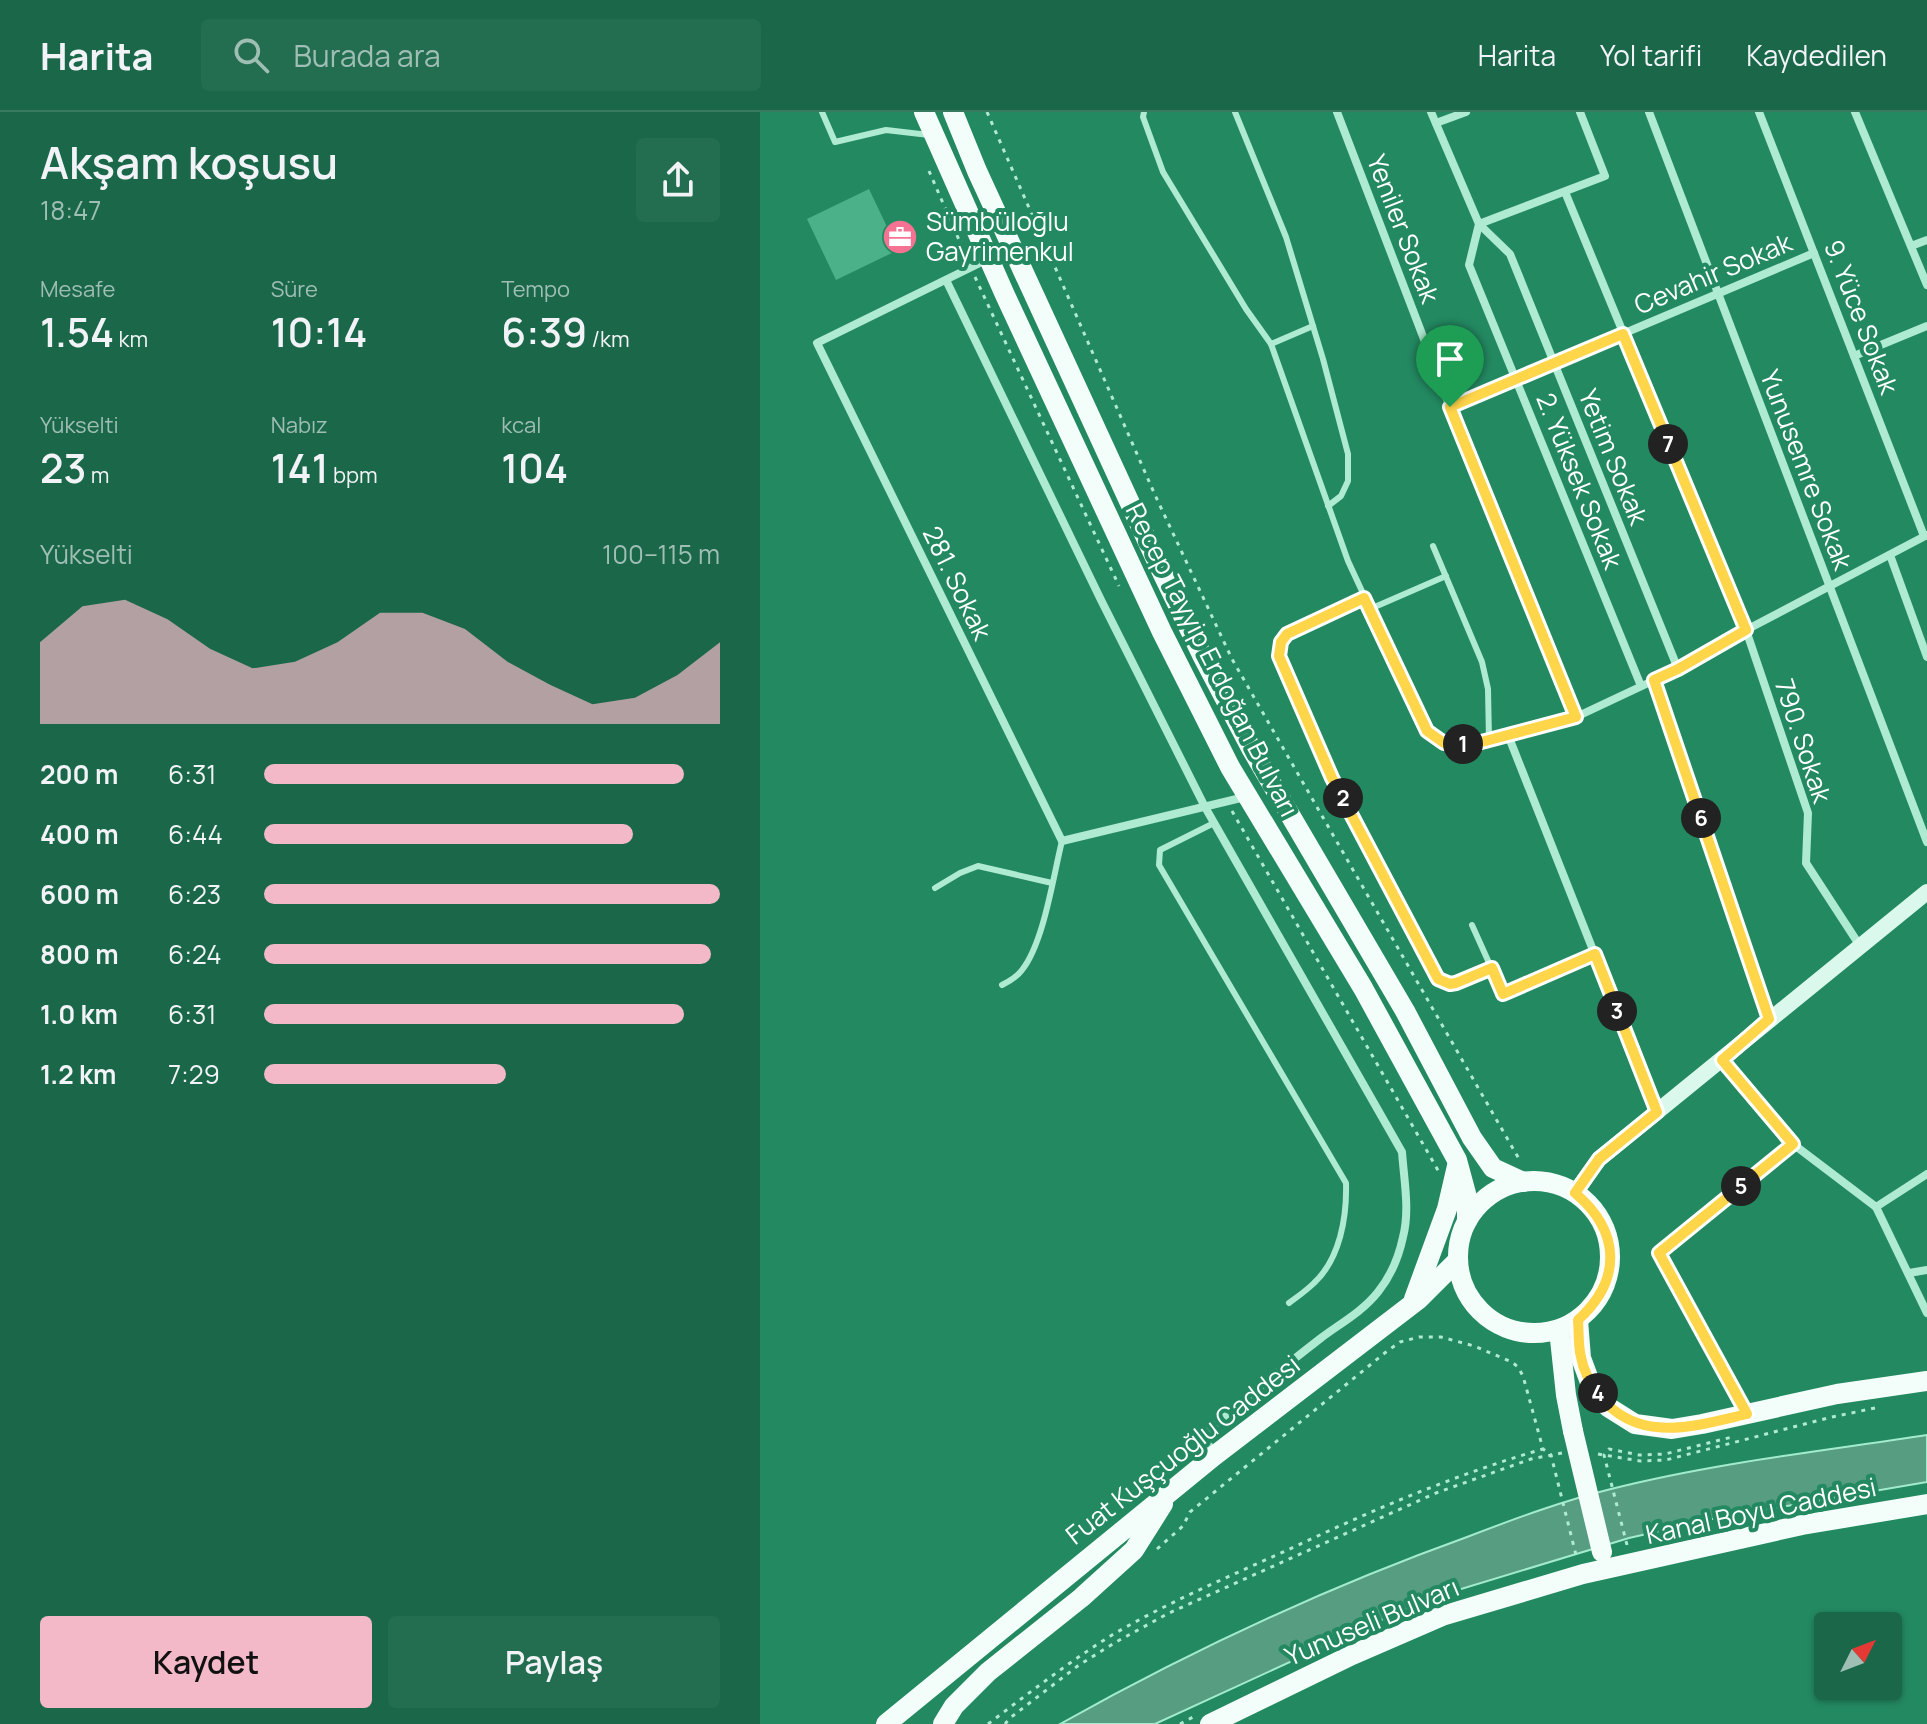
<!DOCTYPE html>
<html lang="tr">
<head>
<meta charset="utf-8">
<style>
	:root { --surface:#1a6749; --page:#236d50; --text:#f1f3f6; --muted:#9fbeb4; --line:#387b61; --accent:#f3b9c9 }
	body { margin:0; font-family:Manrope,sans-serif; background:var(--page); color:var(--text); height:100vh; display:flex; flex-direction:column; font-size:30px; white-space:nowrap }
	* { box-sizing:border-box; margin:0 }
	p { font-size:26px; color:var(--muted) }
	.icon { flex:none; width:44px; height:44px; fill:none; stroke:currentColor; stroke-width:2; stroke-linecap:round; stroke-linejoin:round }
	.map { position:relative; flex:1; overflow:hidden }
	.details { display:flex; flex-direction:column; background:var(--surface); width:760px }
	.details>* { flex:none }
	.needle { width:52px; rotate:48deg }
	.fabs { position:absolute; left:1054px; top:1500px; display:grid; gap:16px }
	.fabs a { display:grid; place-items:center; width:88px; height:88px; border-radius:8px; background:var(--surface); box-shadow:0 2px 6px #0004; font-size:40px }
	.pin { position:absolute; display:grid; place-items:center; width:68px; height:68px; color:#fff; margin:-82px -34px; border-radius:50% 50% 50% 0; rotate:-45deg; box-shadow:0 0 8px #0007 }
	.pin .icon { rotate:45deg }
	.km { position:absolute; width:40px; height:40px; margin:-20px; border-radius:50%; background:#222; color:#fff; font-size:22px; line-height:40px; text-align:center }
	.round { display:grid; place-items:center; flex:none; width:84px; height:84px; border-radius:8px; background:var(--page) }
	.overview { display:flex; align-items:center; justify-content:space-between; height:136px; padding:0 40px }
	h1 { font-size:44px; font-weight:600; line-height:60px }
	.stats { display:grid; grid-template-columns:repeat(3,1fr); gap:12px; height:136px; padding:8px 40px }
	.stats div { display:grid; align-content:center }
	.stats b { font-size:40px; font-weight:600 }
	.stats small { font-size:22px; font-weight:400 }
	.stats p { font-size:22px }
	.chart { height:224px; padding:16px 40px }
	.chart p { display:flex; justify-content:space-between }
	.chart svg { width:100%; height:144px; margin-top:8px; fill:var(--accent); opacity:.7 }
	.primary-button { display:flex; gap:16px; margin-top:auto; padding:16px 40px }
	.primary-button a { flex:1; height:92px; border-radius:8px; background:var(--accent); color:#111; font-size:32px; font-weight:600; line-height:92px; text-align:center }
	.primary-button a+a { background:var(--page); color:var(--text) }
	ul { padding:0 40px; list-style:none; font-size:26px }
	li { display:grid; grid-template-columns:128px 96px 1fr; align-items:center; height:60px }
	li i { height:20px; border-radius:10px; background:var(--accent) }
	header { display:flex; align-items:center; gap:48px; box-sizing:border-box; height:112px; padding:0 40px; background:var(--surface); border-bottom:2px solid var(--line) }
	header strong { font-size:38px }
	nav { display:flex; gap:44px; margin-inline-start:auto; font-size:28px }
	.search { width:560px; height:72px; background:var(--page); display:flex; align-items:center; gap:20px; box-sizing:border-box; padding:0 28px; border-radius:8px; color:var(--muted); font-size:30px }
	main { display:flex; flex:1; min-height:0 }
	.map>svg:first-child { display:block }
	.water { fill:#569d81; stroke:#a3ebcd; stroke-width:2 }
	.building { fill:#4bb188 }
	.lines { fill:none; stroke-linecap:round; stroke-linejoin:round }
	.path { stroke:#afead2; stroke-width:3; stroke-dasharray:4 6; stroke-linecap:butt }
	.service { stroke:#afead2; stroke-width:6 }
	.minor { stroke:#afead2; stroke-width:8 }
	.secondary { stroke:#daf8ec; stroke-width:16 }
	.primary { stroke:#f3fefa; stroke-width:20 }
	.primary-bridge { stroke:#f3fefa; stroke-width:20 }
	.route-casing { stroke:#fff; stroke-width:16 }
	.route { stroke:#ffd54a; stroke-width:10 }
	.labels { text-anchor:middle; stroke-width:8; stroke-linejoin:round; paint-order:stroke }
	.poi-label { font-size:26px; fill:#fff; stroke:#238961; text-anchor:start }
	.street-label { font-size:26px; fill:#fff; stroke:#238961 }
</style>
</head>
<body>
<header>
<strong>Harita</strong>
<div class="search"><svg class="icon" aria-label="search" viewBox="0 0 24 24"><circle cx="10" cy="10" r="6"/><path d="M15 15l6 6"/></svg>Burada ara</div>
<nav><a>Harita</a><a>Yol tarifi</a><a>Kaydedilen</a></nav>
</header>
<main>
<section class="details">
<div class="overview"><div><h1>Akşam koşusu</h1><p>18:47</p></div><a class="round"><svg class="icon" aria-label="share" viewBox="0 0 24 24"><path d="M12 15V3M7 8l5-5 5 5M5 13v7h14v-7"/></svg></a></div>
<div class="stats">
<div><p>Mesafe</p><b>1.54<small> km</small></b></div>
<div><p>Süre</p><b>10:14</b></div>
<div><p>Tempo</p><b>6:39<small> /km</small></b></div>
</div>
<div class="stats">
<div><p>Yükselti</p><b>23<small> m</small></b></div>
<div><p>Nabız</p><b>141<small> bpm</small></b></div>
<div><p>kcal</p><b>104</b></div>
</div>
<div class="chart"><p><span>Yükselti</span>100–115 m</p>
<svg viewBox="0 0 160 44" preserveAspectRatio="none"><path d="M0 44V19L10 8L20 6L30 12L40 21L50 27L60 25L70 19L80 10L90 10L100 15L110 25L120 32L130 38L140 36L150 29L160 19V44z"/></svg>
</div>
<ul>
<li><b>200 m</b>6:31<i style="width:92%"></i></li>
<li><b>400 m</b>6:44<i style="width:81%"></i></li>
<li><b>600 m</b>6:23<i style="width:100%"></i></li>
<li><b>800 m</b>6:24<i style="width:98%"></i></li>
<li><b>1.0 km</b>6:31<i style="width:92%"></i></li>
<li><b>1.2 km</b>7:29<i style="width:53%"></i></li>
</ul>
<div class="primary-button"><a>Kaydet</a><a>Paylaş</a></div>
</section>
<div class="map">
<svg width="1167" height="1612" viewBox="0 0 1167 1612">
	<rect width="100%" height="100%" fill="#238961"/>
	<path class="water" d="M1167 1323V1370L957 1406 869 1426 665 1488 395 1612H300C432 1538 565 1476 707 1425 754 1407 802 1389 851 1377 954 1351 1062 1339 1167 1323Z"/>
	<polygon class="building" points="109,77 138,138 76,168 47,107"/>
	<g class="lines">
		<g class="path">
			<polyline points="227,0 395,383 472,547 759,1047"/>
			<polyline points="169,59 206,144"/>
			<polyline points="215,165 359,474"/>
			<polyline points="472,699 679,1060"/>
			<polyline points="838,1342 880,1349 906,1348 1072,1305 1115,1296"/>
			<polyline points="867,1433 844,1343 849,1337 879,1343 905,1342 972,1325"/>
			<polyline points="397,1437 423,1414 430,1400 626,1240 640,1230 659,1225 681,1225 714,1234 752,1250 758,1255 763,1264 783,1337 791,1343 816,1443 814,1446"/>
			<path d="M228 1612C269 1581 309 1550 352 1523 410 1489 473 1463 534 1435 615 1397 697 1362 783 1337"/>
			<polyline points="245,1612 250,1606 319,1553 356,1530 409,1501 676,1381 771,1347 802,1341"/>
			<polyline points="420,1612 435,1604"/>
		</g>
		<g class="service">
			<polyline points="62,0 75,30 126,18 169,23"/>
			<polyline points="384,0 383,5 403,60 486,197 511,232 588,449 667,619 684,631 710,633 748,623"/>
			<polyline points="475,0 526,125 563,247 588,342 588,369 581,384 568,394"/>
			<polyline points="511,232 553,214"/>
			<polyline points="673,434 722,550 728,577 729,628"/>
			<path d="M604 486 527 522 521 530 519 544 572 666 674 862C680 870 686 873 696 871L732 856"/>
			<polyline points="610,497 686,464"/>
			<path d="M454 711 400 738 399 753 586 1071C587 1105 580 1147 554 1171 546 1179 537 1185 529 1191"/>
			<polyline points="175,776 200,761 218,754 292,771"/>
			<polyline points="712,813 743,882 835,842"/>
			<path d="M242 873C250 869 257 865 262 858 284 830 293 765 302 729"/>
		</g>
		<g class="minor">
			<polyline points="577,0 690,295 816,605"/>
			<polyline points="671,0 719,112 709,153 881,574"/>
			<polyline points="820,0 845,64 719,112 750,142 918,557"/>
			<polyline points="889,0 1167,730"/>
			<polyline points="999,0 1164,424"/>
			<polyline points="1095,0 1167,173"/>
			<polyline points="676,11 706,0"/>
			<polyline points="805,80 986,518 1048,701 1046,751 1100,834"/>
			<polyline points="1151,134 1167,128"/>
			<polyline points="228,147 57,231 302,729 485,685"/>
			<path d="M186 168 341 488 445 695 642 1040C644 1068 650 1098 643 1125 639 1144 630 1165 618 1180 602 1200 581 1211 561 1226 521 1257 481 1289 443 1323L453 1341"/>
			<polyline points="1094,244 1167,214"/>
			<polyline points="690,295 1054,141"/>
			<polyline points="1130,443 1167,545"/>
			<polyline points="894,568 1009,907"/>
			<polyline points="962,948 1033,1032 1116,1095 1167,1201"/>
			<polyline points="897,1000 748,623 816,605 918,557 986,518 1167,423"/>
			<polyline points="1116,1095 1167,1062"/>
			<polyline points="1149,1161 1167,1158"/>
			<polyline points="987,1301 899,1141 1033,1032"/>
		</g>
		<polyline class="secondary" points="815,1081 839,1047 1167,780"/>
		<g class="primary">
			<polyline points="164,0 245,183 402,520 470,655 603,876 697,1048 707,1085 707,1109"/>
			<polyline points="193,0 217,59 398,452 442,543 492,638 645,899 712,1026 733,1056 763,1070"/>
			<circle cx="774" cy="1145" r="76"/>
			<polyline points="654,1187 687,1097 697,1054"/>
			<polyline points="818,1208 821,1246 831,1273 848,1295 875,1312 912,1317 942,1312 1077,1282 1167,1269"/>
			<polyline points="799,1218 806,1283 813,1319"/>
			<polyline points="126,1612 454,1344 659,1187 697,1149"/>
			<polyline points="183,1612 194,1594 228,1560 321,1486 374,1438 403,1392"/>
			<polyline points="450,1612 592,1543 682,1504 823,1462 1042,1413 1167,1392"/>
		</g>
		<polyline class="primary-bridge" points="813,1319 842,1440"/>
	</g>
	<g class="lines">
		<g class="route-casing">
			<path id="route" d="M863 222 986 518 918 557 894 568 1009 907 962 948 1033 1032 899 1141 987 1302C935 1314 878 1333 839 1283 831 1272 823 1258 821 1245 818 1233 819 1220 818 1208 863 1167 860 1119 815 1081L839 1047 897 1000 835 842 743 882 732 856 696 871 690 872 678 867 572 666 519 544 521 530 527 522 604 486 667 619 684 631 710 633 816 605 690 295Z"/>
		</g>
		<use href="#route" class="route"/>
	</g>
	<defs>
		<g id="office-disc" transform="scale(1.8)"><circle r="9.5" fill="#f57292" stroke="#238961"/><path d="M-6-3h4V-5.5h4V-3h4V5H-6ZM-1-4.5V-3h2v-1.5ZM-6 0V1H6V0Z" fill="#fff"/></g>
	</defs>
	<g fill-rule="evenodd">
		<use href="#office-disc" x="140" y="125"/>
	</g>
	<g class="labels">
		<g class="poi-label">
			<text x="166" y="119">Sümbüloğlu<tspan x="166" dy="30">Gayrimenkul</tspan></text>
		</g>
		<g class="street-label">
			<text transform="translate(643 117) rotate(69)" y="9">Yeniler Sokak</text>
			<text transform="translate(953 162) rotate(-23)" y="9">Cevahir Sokak</text>
			<text transform="translate(1101 205) rotate(69)" y="9">9. Yüce Sokak</text>
			<text transform="translate(853 345) rotate(68)" y="9">Yetim Sokak</text>
			<text transform="translate(1046 358) rotate(69)" y="9">Yunusemre Sokak</text>
			<text transform="translate(819 369) rotate(68)" y="9">2. Yüksek Sokak</text>
			<text transform="translate(197 471) rotate(64)" y="9">281. Sokak</text>
			<text transform="translate(452 548) rotate(63)" y="9">Recep Tayyip Erdoğan Bulvarı</text>
			<text transform="translate(1043 629) rotate(72)" y="9">790. Sokak</text>
			<text transform="translate(423 1338) rotate(-38)" y="9">Fuat Kuşçuoğlu Caddesi</text>
			<text transform="translate(1001 1399) rotate(-12)" y="9">Kanal Boyu Caddesi</text>
			<text transform="translate(612 1510) rotate(-23)" y="9">Yunuseli Bulvarı</text>
		</g>
	</g>
</svg>
<div class="fabs">
<a><svg class="needle" viewBox="-14 -14 28 28"><path d="M0-13l5 13h-10z" fill="#e53935"/><path d="M0 13l5-13h-10z" fill="#9fbeb4"/></svg></a>
</div>
<div class="pin" style="left:690px;top:295px;background:#1e9e55"><svg class="icon" aria-label="arrive" viewBox="0 0 24 24"><path d="M6 21V4h12l-3 4 3 4H6"/></svg></div>
<b class="km" style="left:703px;top:632px">1</b>
<b class="km" style="left:583px;top:686px">2</b>
<b class="km" style="left:857px;top:899px">3</b>
<b class="km" style="left:838px;top:1281px">4</b>
<b class="km" style="left:981px;top:1074px">5</b>
<b class="km" style="left:941px;top:706px">6</b>
<b class="km" style="left:908px;top:332px">7</b>
</div>
</main>
</body>
</html>
